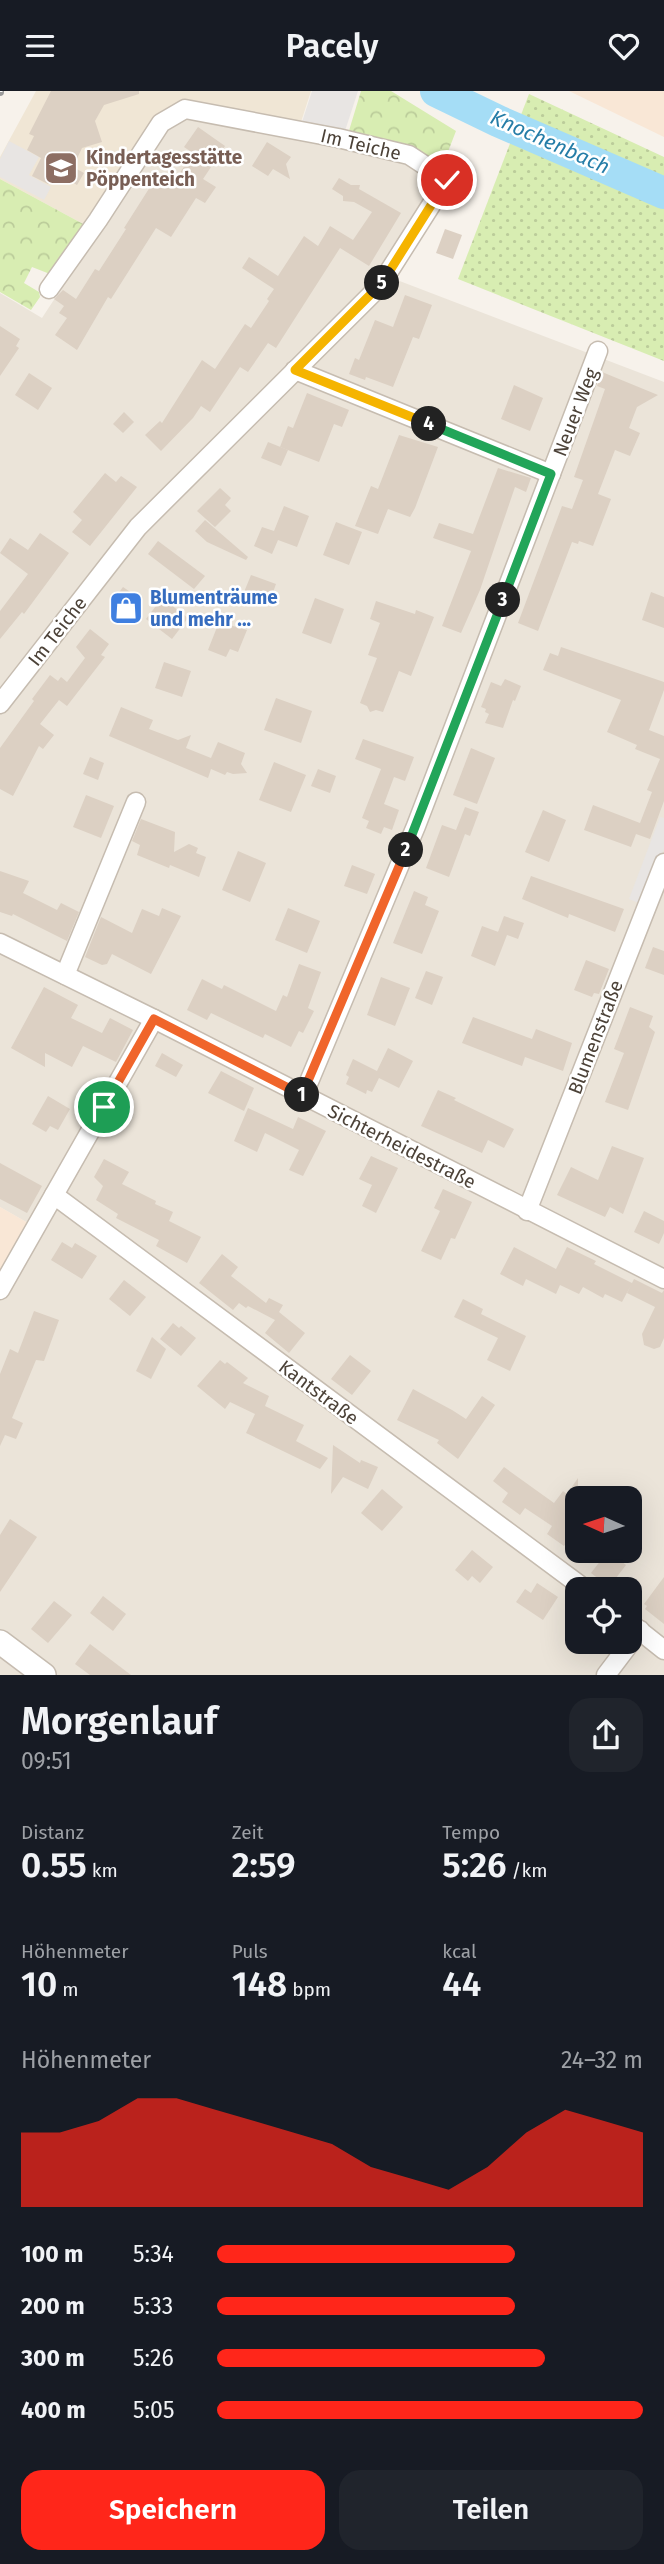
<!DOCTYPE html>
<html lang="de">
<head>
<meta charset="utf-8">
<style>
	:root { --surface:#171b24; --page:#20242c; --text:#f1f3f6; --muted:#9ea1a6; --accent:#ff261a }
	body { margin:0; font-family:"Fira Sans",sans-serif; background:var(--page); color:var(--text); height:100vh; display:flex; flex-direction:column; font-size:26px; white-space:nowrap }
	* { box-sizing:border-box; margin:0 }
	p { font-size:23px; color:var(--muted) }
	.icon { flex:none; width:38px; height:38px; fill:none; stroke:currentColor; stroke-width:2; stroke-linecap:round; stroke-linejoin:round }
	.map { position:relative; height:1584px; overflow:hidden }
	.panel { display:flex; flex-direction:column; background:var(--surface); flex:1 }
	.panel>* { flex:none }
	.needle { width:46px; rotate:273deg }
	.controls { position:absolute; left:565px; top:1395px; display:grid; gap:14px }
	.controls a { display:grid; place-items:center; width:77px; height:77px; border-radius:14px; background:var(--surface); box-shadow:0 7px 28px #0002; font-size:35px }
	.pin { position:absolute; display:grid; place-items:center; width:60px; height:60px; color:#fff; margin:-30px; border:4px solid #fff; border-radius:50%; box-shadow:0 2px 7px #0007 }
	.km { position:absolute; width:35px; height:35px; margin:-18px; border-radius:50%; background:#222; color:#fff; font-size:19px; line-height:35px; text-align:center }
	.round { display:grid; place-items:center; flex:none; width:74px; height:74px; border-radius:21px; background:var(--page) }
	.overview { display:flex; align-items:center; justify-content:space-between; height:119px; padding:0 21px }
	h1 { font-size:38px; font-weight:600; line-height:52px }
	.stats { display:grid; grid-template-columns:repeat(3,1fr); gap:10px; height:119px; padding:7px 21px }
	.stats div { display:grid; align-content:center }
	.stats b { font-size:35px; font-weight:600 }
	.stats small { font-size:19px; font-weight:400 }
	.stats p { font-size:19px }
	.chart { height:196px; padding:14px 21px }
	.chart p { display:flex; justify-content:space-between }
	.chart svg { width:100%; height:126px; margin-top:7px; fill:var(--accent); opacity:.7 }
	.button { display:flex; gap:14px; margin-top:auto; padding:14px 21px }
	.button a { flex:1; height:80px; border-radius:21px; background:var(--accent); color:#fff; font-size:28px; font-weight:600; line-height:80px; text-align:center }
	.button a+a { background:var(--page); color:var(--text) }
	ul { padding:0 21px; list-style:none; font-size:23px }
	li { display:grid; grid-template-columns:112px 84px 1fr; align-items:center; height:52px }
	li i { height:18px; border-radius:9px; background:var(--accent) }
	header { display:flex; justify-content:space-between; align-items:center; height:91px; padding:0 21px; background:var(--surface); font-size:32px; font-weight:600 }
	.map>svg:first-child { display:block }
	.residential { fill:#ebe4d9; fill-rule:evenodd }
	.commercial { fill:#f9e7d6 }
	.education { fill:#f0e6d5 }
	.grass { fill:url(#grass-dots) }
	.park { fill:url(#park-crowns) }
	.parking { fill:#e8e5e3 }
	.lines { fill:none; stroke-linecap:round; stroke-linejoin:round }
	.river { stroke:#a5ddf6; stroke-width:32 }
	.building { fill:#dcd0c3 }
	.minor-casing { stroke:#c6bcb0; stroke-width:21 }
	.tertiary-casing { stroke:#c6bcb0; stroke-width:26 }
	.minor { stroke:#fff; stroke-width:18 }
	.tertiary { stroke:#fff; stroke-width:23 }
	.rail-casing { stroke:#9a9a9a; stroke-width:8 }
	.rail { stroke:#fff; stroke-width:5; stroke-dasharray:16; stroke-linecap:butt }
	.split-1-casing { stroke:#fff; stroke-width:14 }
	.split-2-casing { stroke:#fff; stroke-width:14 }
	.split-3-casing { stroke:#fff; stroke-width:14 }
	.split-4-casing { stroke:#fff; stroke-width:14 }
	.split-5-casing { stroke:#fff; stroke-width:14 }
	.split-6-casing { stroke:#fff; stroke-width:14 }
	.split-1 { stroke:#f0652b; stroke-width:9 }
	.split-2 { stroke:#f0652b; stroke-width:9 }
	.split-3 { stroke:#22a559; stroke-width:9 }
	.split-4 { stroke:#22a559; stroke-width:9 }
	.split-5 { stroke:#f5b400; stroke-width:9 }
	.split-6 { stroke:#f5b400; stroke-width:9 }
	.labels { text-anchor:middle; stroke-width:5; stroke-linejoin:round; paint-order:stroke }
	.street-label { font-size:19px; fill:#4c4238; stroke:#fff }
	.education-label { font-size:19px; font-weight:bold; fill:#785e54; stroke:#fff; text-anchor:start }
	.shop-label { font-size:19px; font-weight:bold; fill:#366cbe; stroke:#fff; text-anchor:start }
	.water-label { font-size:21px; font-style:italic; fill:#257da7; stroke:#fff }
</style>
</head>
<body>
<header><svg class="icon" aria-label="menu" viewBox="0 0 24 24"><path d="M4 6h16M4 12h16M4 18h16"/></svg>Pacely<svg class="icon" aria-label="heart" viewBox="0 0 24 24"><path d="M12 20l-8-8c-3-5 5-10 8-4 3-6 11-1 8 4z"/></svg></header>
<div class="map">
<svg width="664" height="1584" viewBox="0 0 664 1584">
	<defs>
		<pattern id="grass-dots" width="8" height="8" patternUnits="userSpaceOnUse" patternTransform="scale(1.75)"><rect width="8" height="8" fill="#d8edb2"/><path d="M2 2h.1M6 6h.1" fill="none" stroke="#bbcc9a" stroke-width="1.8" stroke-linecap="round"/></pattern>
		<pattern id="park-crowns" width="20" height="18" patternUnits="userSpaceOnUse" patternTransform="scale(1.75)"><rect width="20" height="18" fill="#d8edb2"/><path d="M2 6a3 3 0 1 1 6 0M12 15a3 3 0 1 1 6 0" fill="none" stroke="#bbcc9a"/></pattern>
	</defs>
	<rect width="100%" height="100%" fill="#f7f2eb"/>
	<path class="residential" d="M185 27 402 67 418 76 427 87 428 100 379 179 397 189 664 291V1584H0V1182L28 1132 0 1116V202L42 227 166 38ZM578 1407H630V1460H578ZM578 1498H630V1550H578Z"/>
	<g class="commercial">
		<polygon points="569,0 664,0 664,46"/>
		<polygon points="0,1116 28,1132 0,1182"/>
	</g>
	<polygon class="education" points="36,0 311,0 301,31 191,10 178,11 163,19 153,30 85,134 0,88 0,66"/>
	<polygon class="grass" points="529,3 664,66 664,270 458,188"/>
	<g class="park">
		<polygon points="361,0 391,0 456,40 444,71 442,73 413,58 348,43"/>
		<polygon points="0,88 85,134 55,185 32,176 24,192 39,201 40,206 31,219 0,201"/>
	</g>
	<g class="parking">
		<polygon points="312,0 358,0 345,40 302,31"/>
		<polygon points="9,50 39,66 29,84 51,96 44,109 0,86 0,68"/>
		<polygon points="660,726 664,727 664,758 643,814 629,808"/>
	</g>
	<g class="lines">
		<polyline class="river" points="436,0 498,30 664,102"/>
	</g>
	<g class="building">
		<polygon points="51,0 139,0 139,3 104,14 95,30 102,51 82,57 73,76 84,82 77,94 66,87 48,93 32,85 41,67 27,59 34,45 29,43"/>
		<polygon points="198,36 225,55 203,88 216,96 205,112 196,107 171,146 156,137 111,208 108,206 77,259 55,244 67,227 59,222 64,215 54,208 63,199 76,208 95,178 99,180 126,138 124,137 157,85 172,94 193,62 184,56"/>
		<polygon points="267,51 291,66 286,73 290,88 273,78 268,85 252,75"/>
		<polygon points="339,87 351,94 360,94 359,98 401,122 369,175 340,157 276,257 268,252 248,281 240,276 210,321 201,315 193,327 161,360 145,344 160,330 162,332 202,269 215,278 245,233 251,237 269,210 267,208 274,198 242,177 249,166 278,185 304,145 318,155 330,135 353,149 372,121 354,111 343,110 343,105 332,98"/>
		<polygon points="445,138 462,144 453,168 436,162"/>
		<polygon points="405,204 432,214 419,248 413,246 393,296 366,286 365,289 349,283 355,267 359,269 375,229 393,236"/>
		<polygon points="0,235 20,248 16,255 19,257 0,285"/>
		<polygon points="602,281 658,304 637,316 629,337 640,342 630,365 615,359 598,403 611,408 593,455 579,450 578,453 572,451 538,540 518,532 562,415 572,418 583,389 574,386 605,298 597,295"/>
		<polygon points="29,282 52,297 38,319 15,304"/>
		<polygon points="514,294 543,307 530,340 501,328"/>
		<polygon points="307,302 349,319 342,336 334,333 319,371 280,356 288,335 293,337"/>
		<polygon points="124,321 134,331 123,342 113,333"/>
		<polygon points="399,344 438,356 415,417 410,426 388,418 378,443 355,435 371,395 378,398"/>
		<polygon points="268,351 288,359 281,375 261,367"/>
		<polygon points="498,377 531,387 526,401 515,396 480,499 461,542 442,535 471,460 433,447 439,432 473,443"/>
		<polygon points="105,382 116,391 121,385 137,396 90,455 72,441 82,429 73,421"/>
		<polygon points="220,397 231,407 225,414 231,420 215,436 197,420"/>
		<polygon points="284,415 309,425 297,456 278,449 272,463 254,455 262,436 274,440"/>
		<polygon points="205,429 248,466 246,469 207,451 195,440"/>
		<polygon points="336,431 362,441 349,474 323,464"/>
		<polygon points="40,442 69,462 24,523 22,521 0,548 0,520 28,483 0,462 10,447 28,459"/>
		<polygon points="158,450 205,485 194,498 148,463"/>
		<polygon points="251,484 276,493 268,515 242,506"/>
		<polygon points="123,496 142,509 129,526 111,512"/>
		<polygon points="651,501 664,506 664,537 642,529"/>
		<polygon points="162,507 188,527 172,548 146,528"/>
		<polygon points="315,507 344,518 331,553 302,542"/>
		<polygon points="376,510 415,523 416,519 434,526 411,585 399,580 383,621 376,619 370,621 367,615 360,612 377,567 368,564 380,532 370,528"/>
		<polygon points="219,531 247,539 238,561 230,558 226,566 208,559"/>
		<polygon points="90,538 109,553 101,564 105,566 67,615 59,609 40,633 54,644 43,658 39,655 13,705 0,698 0,657 34,610 32,608 50,584 58,590 61,586 67,591 85,567 76,556"/>
		<polygon points="561,556 664,591 664,599 649,639 664,645 664,710 650,748 636,743 631,756 584,739 593,714 640,732 652,701 647,699 660,668 635,658 637,654 607,641 621,609 543,579 550,562 558,565"/>
		<polygon points="164,571 191,580 182,606 155,597"/>
		<polygon points="505,588 521,595 515,610 513,609 503,637 485,632 489,623 485,621 486,618 481,616 491,591 501,595"/>
		<polygon points="276,607 312,620 301,652 264,639"/>
		<polygon points="121,616 153,629 149,638 178,649 191,644 186,657 211,667 218,651 245,662 241,673 247,682 233,683 227,681 225,684 211,678 208,687 109,645"/>
		<polygon points="363,648 414,666 405,690 394,686 384,713 399,719 392,739 384,736 381,743 366,737 369,730 362,727 381,678 355,668"/>
		<polygon points="471,657 495,667 477,713 453,704"/>
		<polygon points="90,666 104,672 98,689 83,683"/>
		<polygon points="274,671 306,684 291,721 259,709"/>
		<polygon points="318,678 336,685 330,702 311,695"/>
		<polygon points="86,704 114,715 101,747 73,736"/>
		<polygon points="465,716 479,721 470,745 465,743 449,786 426,777 442,734 456,739"/>
		<polygon points="543,719 566,729 549,771 525,761"/>
		<polygon points="141,728 175,741 174,761 189,753 198,757 196,762 206,766 199,786 170,774 169,777 137,764 140,754 132,750"/>
		<polygon points="238,760 266,772 250,811 222,799"/>
		<polygon points="352,774 375,783 367,803 344,795"/>
		<polygon points="0,780 29,790 23,802 57,819 61,812 79,821 67,850 13,823 12,825 0,821"/>
		<polygon points="531,785 624,818 615,841 569,823 568,827 522,808"/>
		<polygon points="414,800 428,806 425,814 439,820 422,863 393,852"/>
		<polygon points="162,817 181,825 151,883 112,863 107,873 102,874 85,866 101,826 132,842 142,818 159,825"/>
		<polygon points="288,817 320,830 307,862 275,849"/>
		<polygon points="504,825 524,832 518,848 507,844 495,875 471,865 482,835 504,843 498,841"/>
		<polygon points="653,856 664,860 664,884 645,877"/>
		<polygon points="586,869 609,878 599,903 594,902 592,906 574,899"/>
		<polygon points="299,873 321,881 308,917 314,920 303,942 299,940 291,956 265,943 263,947 211,922 207,929 187,919 202,888 222,898 224,894 276,920 283,904 287,906"/>
		<polygon points="426,880 443,886 432,914 415,907"/>
		<polygon points="381,886 410,897 395,935 367,924"/>
		<polygon points="44,896 78,914 71,927 102,942 110,927 133,939 116,971 83,955 72,976 45,962 45,976 11,957"/>
		<polygon points="630,916 653,925 649,936 655,941 628,1019 605,1011 624,962 614,958"/>
		<polygon points="473,926 532,948 536,938 572,952 563,980 525,966 522,975 462,952"/>
		<polygon points="388,957 413,970 399,997 379,987 372,1001 367,999 366,1003 346,993 349,986 346,984 353,968 377,980"/>
		<polygon points="162,962 183,974 176,986 155,975"/>
		<polygon points="221,980 254,997 244,1020 208,1002"/>
		<polygon points="438,999 456,1007 454,1009 514,1038 504,1057 488,1049 482,1062 421,1035"/>
		<polygon points="48,1005 70,1018 58,1039 50,1035 46,1041 32,1033"/>
		<polygon points="248,1017 293,1038 298,1026 326,1040 303,1085 289,1079 299,1059 265,1042 257,1061 234,1050"/>
		<polygon points="612,1055 644,1067 623,1123 610,1116 605,1126 557,1104 571,1076 598,1089"/>
		<polygon points="371,1065 398,1077 376,1122 362,1115 372,1094 359,1088"/>
		<polygon points="104,1068 129,1081 122,1093 156,1110 155,1113 173,1121 169,1130 201,1146 187,1172 156,1155 159,1149 116,1127 118,1123 96,1109 103,1095 94,1086"/>
		<polygon points="0,1072 42,1095 27,1122 0,1108"/>
		<polygon points="443,1098 472,1111 455,1148 451,1147 441,1169 421,1160 440,1120 434,1117"/>
		<polygon points="644,1120 664,1130 664,1142 659,1153 634,1141"/>
		<polygon points="62,1151 72,1157 75,1152 97,1165 82,1188 51,1169"/>
		<polygon points="514,1156 556,1178 567,1156 596,1170 594,1173 632,1192 634,1188 662,1202 664,1199 664,1247 660,1256 654,1258 644,1254 642,1243 655,1216 627,1202 631,1194 622,1211 605,1203 603,1207 583,1196 579,1203 560,1194 556,1203 526,1188 523,1195 500,1183"/>
		<polygon points="222,1163 238,1176 231,1185 266,1212 269,1207 283,1214 279,1221 305,1242 289,1262 265,1242 275,1229 248,1215 246,1217 239,1212 233,1219 199,1192"/>
		<polygon points="124,1189 146,1206 130,1225 109,1208"/>
		<polygon points="463,1208 483,1218 481,1223 526,1245 510,1280 487,1269 498,1247 454,1226"/>
		<polygon points="34,1220 59,1229 44,1270 36,1269 12,1327 23,1332 16,1348 5,1344 0,1355 0,1283 10,1258 18,1262"/>
		<polygon points="173,1232 179,1237 181,1235 196,1247 181,1265 160,1248"/>
		<polygon points="152,1246 166,1258 151,1288 136,1280"/>
		<polygon points="350,1264 371,1280 352,1304 331,1288"/>
		<polygon points="220,1269 225,1273 227,1271 248,1287 243,1292 269,1305 265,1315 304,1334 296,1350 328,1367 320,1378 246,1342 255,1323 230,1311 225,1318 197,1295"/>
		<polygon points="413,1298 452,1319 466,1328 482,1305 495,1314 458,1368 437,1352 439,1349 397,1329"/>
		<polygon points="333,1354 360,1372 361,1369 378,1376 368,1398 343,1386 331,1403"/>
		<polygon points="504,1376 554,1412 563,1400 567,1403 578,1387 578,1435 564,1455 547,1443 552,1435 525,1417 520,1424 502,1411 508,1402 493,1390"/>
		<polygon points="382,1398 403,1416 382,1440 361,1422"/>
		<polygon points="10,1428 37,1446 0,1501 0,1444"/>
		<polygon points="472,1459 493,1476 480,1492 472,1485 468,1490 455,1479"/>
		<polygon points="608,1460 626,1474 609,1496 591,1482"/>
		<polygon points="664,1486 664,1533 645,1518 647,1515 644,1513"/>
		<polygon points="537,1492 558,1506 543,1529 516,1511 525,1498 531,1502"/>
		<polygon points="103,1505 126,1523 113,1540 90,1522"/>
		<polygon points="54,1510 72,1524 48,1552 31,1538"/>
		<polygon points="90,1553 131,1584 90,1584 75,1573"/>
	</g>
	<g class="lines">
		<g class="minor-casing">
			<g id="minor">
				<polyline points="295,279 551,383"/>
				<polyline points="0,613 138,436 379,196 447,89 409,64 338,47 185,18 161,32 98,129 49,198"/>
				<polyline points="0,852 154,928 664,1188"/>
				<polyline points="65,884 136,711"/>
				<polyline points="303,1005 416,735 598,260"/>
				<polyline points="54,1104 585,1498"/>
				<polyline points="527,1120 664,772"/>
				<polyline points="0,1199 154,928"/>
				<polyline points="630,1532 664,1559"/>
				<polyline points="606,1584 640,1539"/>
			</g>
		</g>
		<g class="tertiary-casing">
			<polyline id="tertiary" points="0,1551 44,1584"/>
		</g>
		<use href="#minor" class="minor"/>
		<use href="#tertiary" class="tertiary"/>
		<g class="rail-casing">
			<polyline id="rail" points="0,1 0,0"/>
		</g>
		<use href="#rail" class="rail"/>
	</g>
	<g class="lines">
		<g class="split-1-casing">
			<polyline id="split-1" points="104,1016 154,928 302,1004"/>
		</g>
		<g class="split-2-casing">
			<polyline id="split-2" points="302,1004 406,759"/>
		</g>
		<g class="split-3-casing">
			<polyline id="split-3" points="406,759 503,509"/>
		</g>
		<g class="split-4-casing">
			<polyline id="split-4" points="429,333 551,383 503,509"/>
		</g>
		<g class="split-5-casing">
			<polyline id="split-5" points="382,192 295,279 429,333"/>
		</g>
		<g class="split-6-casing">
			<polyline id="split-6" points="382,192 447,89"/>
		</g>
		<use href="#split-1" class="split-1"/>
		<use href="#split-2" class="split-2"/>
		<use href="#split-3" class="split-3"/>
		<use href="#split-4" class="split-4"/>
		<use href="#split-5" class="split-5"/>
		<use href="#split-6" class="split-6"/>
	</g>
	<defs>
		<g id="school-square" transform="scale(1.75)"><rect x="-9" y="-9" width="18" height="18" rx="4" fill="#8d6e63" stroke="#fff"/><path d="M0-5L7-2L0 1L-7-2ZM-4 1L0 2.5L4 1V4Q0 6-4 4Z" fill="#fff"/></g>
		<g id="shop-square" transform="scale(1.75)"><rect x="-9" y="-9" width="18" height="18" rx="4" fill="#3f7fe0" stroke="#fff"/><path d="M-5-2.5h2.3a2.7 3.5 0 0 1 5.4 0H5L5.5 6h-11ZM-1.5-2.5h3a1.5 2.3 0 0 0-3 0Z" fill="#fff"/></g>
	</defs>
	<g fill-rule="evenodd">
		<use href="#school-square" x="61" y="77"/>
		<use href="#shop-square" x="126" y="517"/>
	</g>
	<g class="labels">
		<g class="street-label">
			<text transform="translate(361 53) rotate(13)" y="7">Im Teiche</text>
			<text transform="translate(575 321) rotate(-69)" y="7">Neuer Weg</text>
			<text transform="translate(57 540) rotate(-52)" y="7">Im Teiche</text>
			<text transform="translate(595 946) rotate(-69)" y="7">Blumenstraße</text>
			<text transform="translate(402 1055) rotate(27)" y="7">Sichterheidestraße</text>
			<text transform="translate(319 1301) rotate(37)" y="7">Kantstraße</text>
		</g>
		<g class="education-label">
			<text x="86" y="73">Kindertagesstätte<tspan x="86" dy="22">Pöppenteich</tspan></text>
		</g>
		<g class="shop-label">
			<text x="150" y="513">Blumenträume<tspan x="150" dy="22">und mehr ...</tspan></text>
		</g>
		<g class="water-label">
			<text transform="translate(550 51) rotate(24)" y="7">Knochenbach</text>
		</g>
	</g>
</svg>
<div class="controls">
<a><svg class="needle" viewBox="-14 -14 28 28"><path d="M0-13l5 13h-10z" fill="#e53935"/><path d="M0 13l5-13h-10z" fill="#9ea1a6"/></svg></a>
<a><svg class="icon" aria-label="locate" viewBox="0 0 24 24"><circle cx="12" cy="12" r="6"/><path d="M12 2v4M12 18v4M2 12h4M18 12h4"/></svg></a>
</div>
<div class="pin" style="left:104px;top:1016px;background:#1e9e55"><svg class="icon" aria-label="arrive" viewBox="0 0 24 24"><path d="M6 21V4h12l-3 4 3 4H6"/></svg></div>
<div class="pin" style="left:447px;top:89px;background:#d93025"><svg class="icon" aria-label="check" viewBox="0 0 24 24"><path d="M5 12l5 5 9-10"/></svg></div>
<b class="km" style="left:302px;top:1004px">1</b>
<b class="km" style="left:406px;top:759px">2</b>
<b class="km" style="left:503px;top:509px">3</b>
<b class="km" style="left:429px;top:333px">4</b>
<b class="km" style="left:382px;top:192px">5</b>
</div>
<section class="panel">
<div class="overview"><div><h1>Morgenlauf</h1><p>09:51</p></div><a class="round"><svg class="icon" aria-label="share" viewBox="0 0 24 24"><path d="M12 15V3M7 8l5-5 5 5M5 13v7h14v-7"/></svg></a></div>
<div class="stats">
<div><p>Distanz</p><b>0.55<small> km</small></b></div>
<div><p>Zeit</p><b>2:59</b></div>
<div><p>Tempo</p><b>5:26<small> /km</small></b></div>
</div>
<div class="stats">
<div><p>Höhenmeter</p><b>10<small> m</small></b></div>
<div><p>Puls</p><b>148<small> bpm</small></b></div>
<div><p>kcal</p><b>44</b></div>
</div>
<div class="chart"><p><span>Höhenmeter</span>24–32 m</p>
<svg viewBox="0 0 160 44" preserveAspectRatio="none"><path d="M0 44V18L10 18L20 14L30 6L40 6L50 10L60 14L70 18L80 22L90 30L100 34L110 38L120 30L130 18L140 10L150 14L160 18V44z"/></svg>
</div>
<ul>
<li><b>100 m</b>5:34<i style="width:70%"></i></li>
<li><b>200 m</b>5:33<i style="width:70%"></i></li>
<li><b>300 m</b>5:26<i style="width:77%"></i></li>
<li><b>400 m</b>5:05<i style="width:100%"></i></li>
</ul>
<div class="button"><a>Speichern</a><a>Teilen</a></div>
</section>
</body>
</html>
